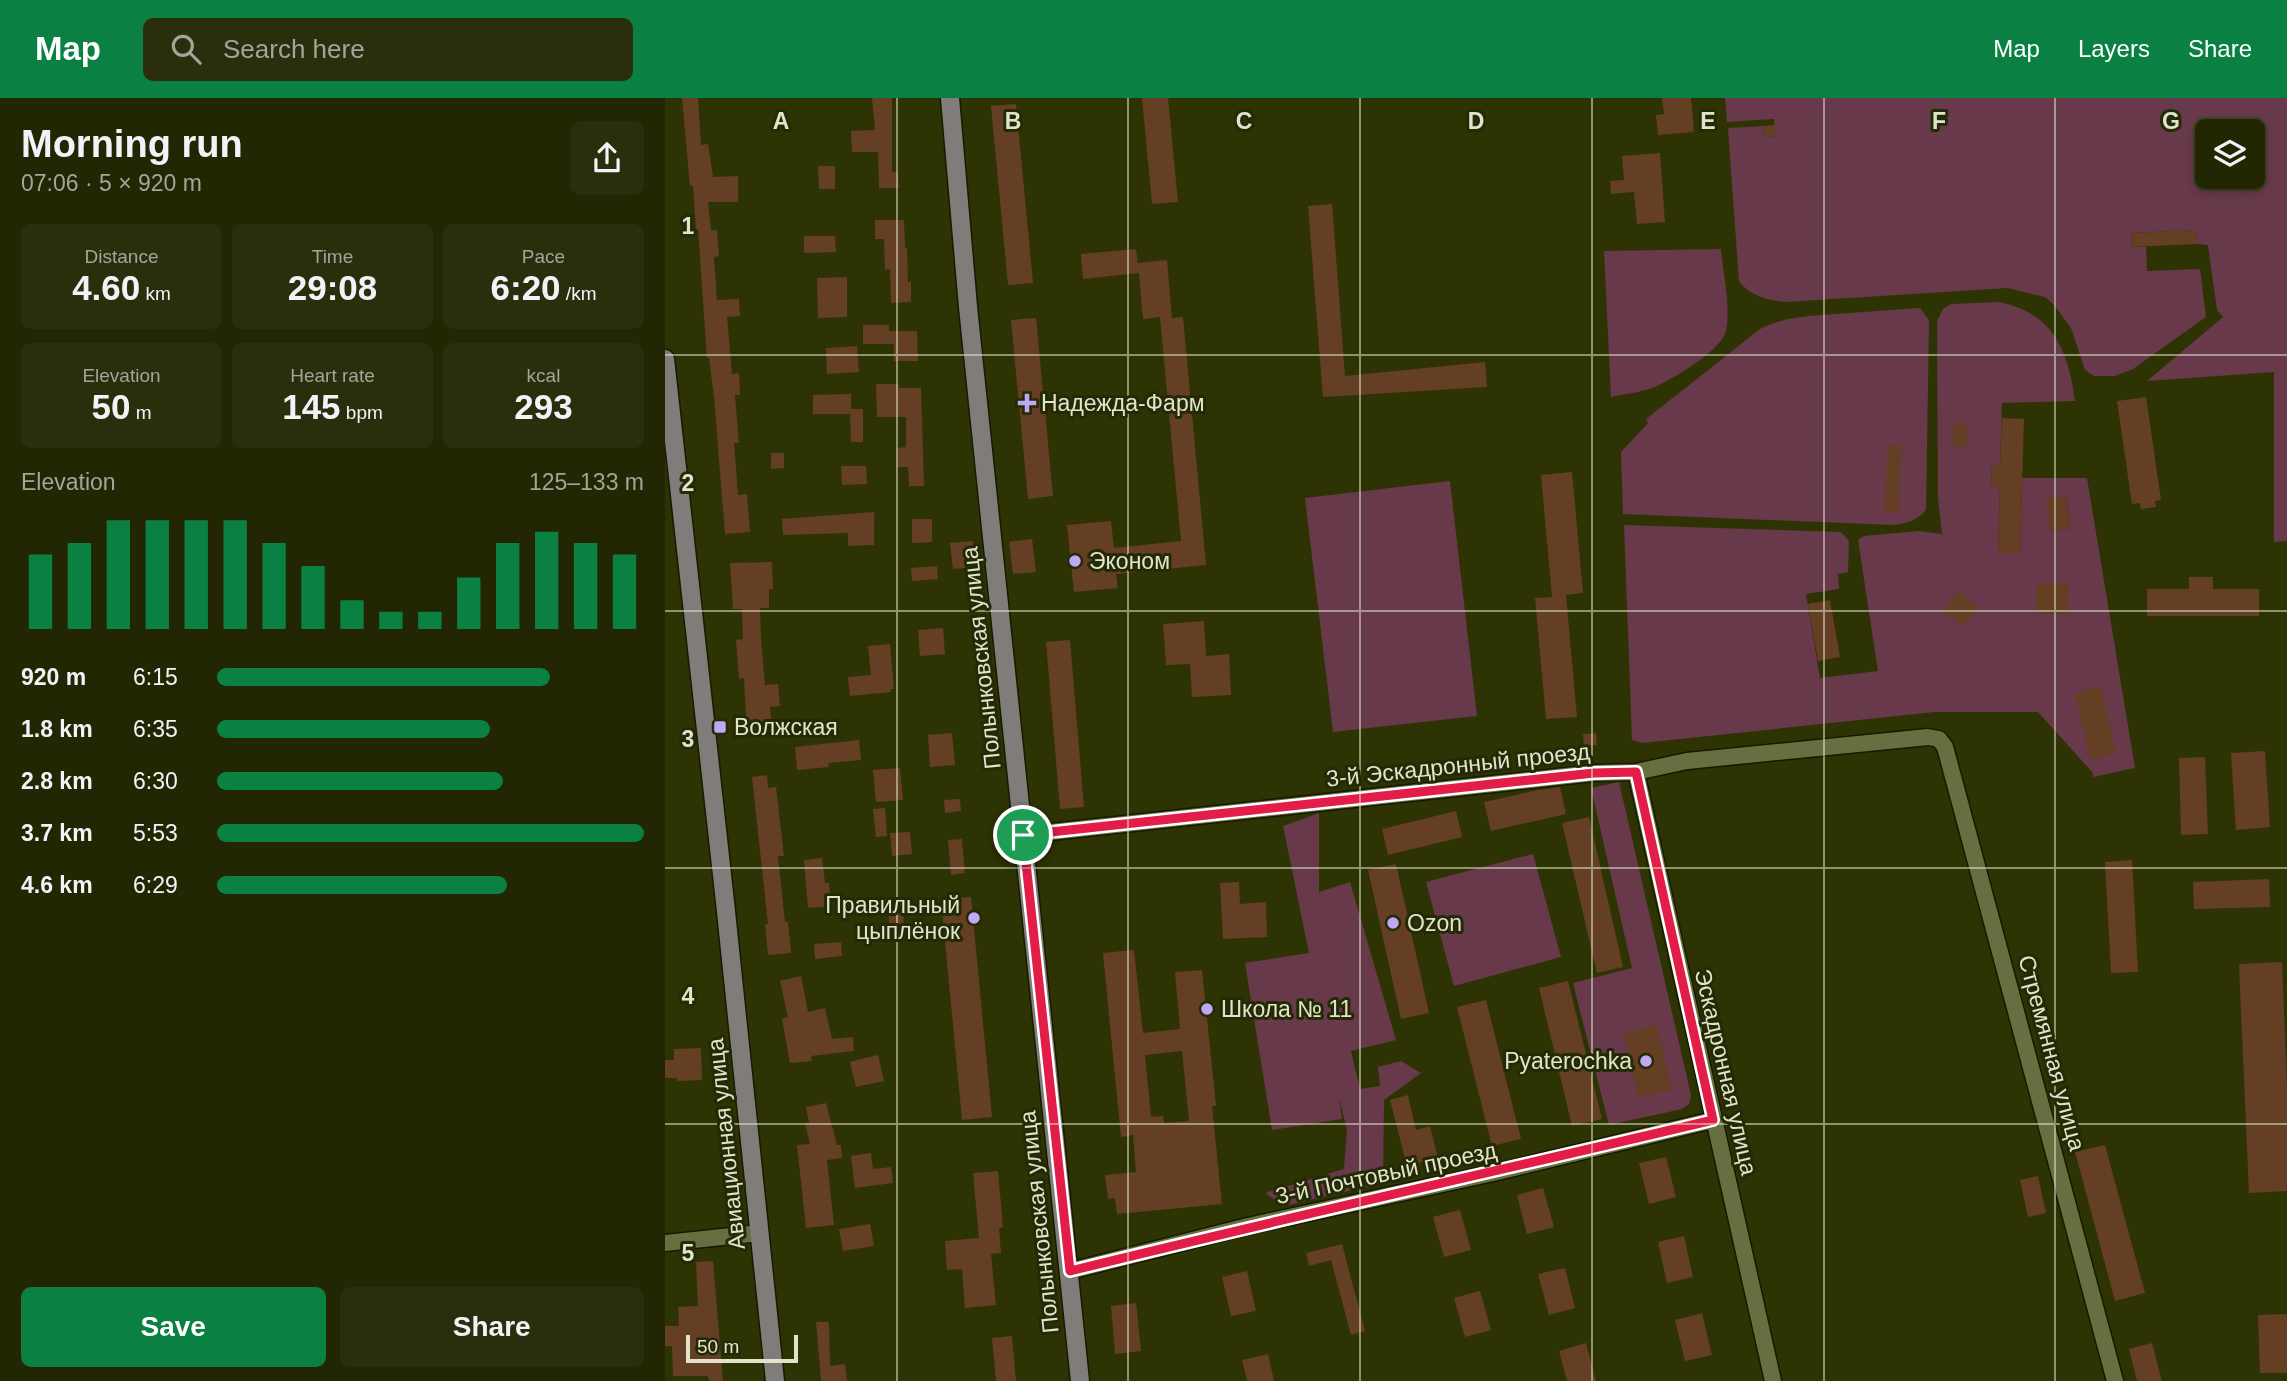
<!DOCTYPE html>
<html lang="en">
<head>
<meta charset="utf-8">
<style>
	:root { --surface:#222602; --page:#2a2e0c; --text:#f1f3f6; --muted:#a2a599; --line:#3f4324; --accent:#0b8043 }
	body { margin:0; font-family:Helvetica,sans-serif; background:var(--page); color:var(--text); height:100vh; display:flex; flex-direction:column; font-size:26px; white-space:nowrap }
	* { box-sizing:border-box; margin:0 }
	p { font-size:23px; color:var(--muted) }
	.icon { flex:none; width:38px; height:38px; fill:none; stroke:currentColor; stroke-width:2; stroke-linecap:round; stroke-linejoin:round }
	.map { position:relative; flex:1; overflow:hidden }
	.side { display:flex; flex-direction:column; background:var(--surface); width:665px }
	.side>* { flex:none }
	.buttons { position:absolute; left:1530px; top:21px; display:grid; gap:14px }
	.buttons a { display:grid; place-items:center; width:70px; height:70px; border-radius:10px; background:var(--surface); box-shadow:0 4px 10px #0003,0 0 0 2px var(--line); font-size:35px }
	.scale { position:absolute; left:21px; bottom:18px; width:112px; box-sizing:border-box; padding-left:7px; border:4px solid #dfe4cb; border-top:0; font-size:19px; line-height:24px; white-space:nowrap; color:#dfe4cb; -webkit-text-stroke:5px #242906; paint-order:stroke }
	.pin { position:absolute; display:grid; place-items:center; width:60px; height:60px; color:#fff; margin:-30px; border:4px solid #fff; border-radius:50%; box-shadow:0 2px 7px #0007 }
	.round { display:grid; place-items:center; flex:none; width:74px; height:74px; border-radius:10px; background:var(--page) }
	.summary { display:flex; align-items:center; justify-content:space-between; height:119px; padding:0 21px }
	h1 { font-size:38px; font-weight:700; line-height:52px }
	.stats { display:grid; grid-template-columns:repeat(3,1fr); gap:10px; height:119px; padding:7px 21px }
	.stats div { display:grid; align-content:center; border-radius:10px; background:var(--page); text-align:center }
	.stats b { font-size:35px; font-weight:700 }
	.stats small { font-size:19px; font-weight:400 }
	.stats p { font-size:19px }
	.chart { height:196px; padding:14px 21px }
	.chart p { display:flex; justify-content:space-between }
	.chart svg { width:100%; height:126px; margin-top:7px; stroke:var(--accent); stroke-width:6 }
	.action { display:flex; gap:14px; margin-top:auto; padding:14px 21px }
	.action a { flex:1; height:80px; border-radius:10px; background:var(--accent); color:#fff; font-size:28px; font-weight:700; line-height:80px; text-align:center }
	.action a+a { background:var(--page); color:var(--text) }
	ul { padding:0 21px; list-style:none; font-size:23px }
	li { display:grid; grid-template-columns:112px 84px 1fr; align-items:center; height:52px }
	li i { height:18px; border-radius:9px; background:var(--accent) }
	header { display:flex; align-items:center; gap:42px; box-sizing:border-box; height:98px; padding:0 35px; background:var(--accent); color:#fff }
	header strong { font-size:33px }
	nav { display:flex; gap:38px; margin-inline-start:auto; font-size:24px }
	.search { width:490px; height:63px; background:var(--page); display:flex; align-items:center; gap:18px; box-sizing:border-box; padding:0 24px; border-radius:10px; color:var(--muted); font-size:26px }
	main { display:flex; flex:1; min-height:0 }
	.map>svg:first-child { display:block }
	.green { fill:#67394b; fill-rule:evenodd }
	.building { fill:#643f23; fill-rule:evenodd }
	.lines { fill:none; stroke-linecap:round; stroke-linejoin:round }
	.street-casing { stroke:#161a00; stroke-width:19 }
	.secondary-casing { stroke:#161a00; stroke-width:21 }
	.street { stroke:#676f41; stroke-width:16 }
	.secondary { stroke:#7f7c7a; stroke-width:18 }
	.route-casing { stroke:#fff; stroke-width:14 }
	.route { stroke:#e11d48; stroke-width:9 }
	.grid { fill:none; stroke:#dfe4cb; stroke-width:2; stroke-opacity:0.55 }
	.poi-dot { fill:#bea9f5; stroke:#242906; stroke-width:2.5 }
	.labels { text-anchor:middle; stroke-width:6; stroke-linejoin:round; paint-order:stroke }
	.poi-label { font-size:23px; fill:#dfe4cb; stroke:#242906; text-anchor:start }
	.street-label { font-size:23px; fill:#dfe4cb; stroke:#242906 }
	.grid-label { font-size:23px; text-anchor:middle; font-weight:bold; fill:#dfe4cb; stroke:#242906; stroke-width:6; stroke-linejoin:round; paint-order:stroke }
</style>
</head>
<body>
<header>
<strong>Map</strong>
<div class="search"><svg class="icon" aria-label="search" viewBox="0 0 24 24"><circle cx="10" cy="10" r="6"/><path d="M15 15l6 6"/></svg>Search here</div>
<nav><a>Map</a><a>Layers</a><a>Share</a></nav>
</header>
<main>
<section class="side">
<div class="summary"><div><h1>Morning run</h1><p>07:06 · 5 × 920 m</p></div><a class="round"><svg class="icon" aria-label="share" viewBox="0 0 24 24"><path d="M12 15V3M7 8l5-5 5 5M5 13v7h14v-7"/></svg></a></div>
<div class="stats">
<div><p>Distance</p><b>4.60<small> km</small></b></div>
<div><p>Time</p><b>29:08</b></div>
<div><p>Pace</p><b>6:20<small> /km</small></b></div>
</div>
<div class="stats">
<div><p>Elevation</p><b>50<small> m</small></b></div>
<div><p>Heart rate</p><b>145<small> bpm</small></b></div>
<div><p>kcal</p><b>293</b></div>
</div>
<div class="chart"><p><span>Elevation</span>125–133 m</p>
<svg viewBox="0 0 160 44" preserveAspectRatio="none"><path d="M5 44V18M15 44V14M25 44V6M35 44V6M45 44V6M55 44V6M65 44V14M75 44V22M85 44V34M95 44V38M105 44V38M115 44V26M125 44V14M135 44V10M145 44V14M155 44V18"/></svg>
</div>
<ul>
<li><b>920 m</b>6:15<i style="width:78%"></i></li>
<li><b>1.8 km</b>6:35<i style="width:64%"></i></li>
<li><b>2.8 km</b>6:30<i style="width:67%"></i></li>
<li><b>3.7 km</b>5:53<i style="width:100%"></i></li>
<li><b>4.6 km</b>6:29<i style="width:68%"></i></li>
</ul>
<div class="action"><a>Save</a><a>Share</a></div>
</section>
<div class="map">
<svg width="1622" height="1283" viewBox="0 0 1622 1283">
	<rect width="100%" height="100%" fill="#2e3303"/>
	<g class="green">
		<path d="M1060 0H1622V443L1609 444V274L1482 283 1558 219 1552 212 1543 147 1532 146 1531 132 1466 135 1467 149H1481L1482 173 1535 171 1541 219 1468 271 1450 278H1429L1420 272 1406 230 1389 207 1380 199 1342 190 1121 204C1102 202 1085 198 1074 183L1063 30 1098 28 1099 39 1110 38 1109 21 1062 24ZM1542 33H1587V79H1542Z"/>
		<path d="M1056 151C1058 174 1066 210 1061 233 1056 253 1003 285 984 291 972 295 958 296 946 299L939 153Z"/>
		<path d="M1334 204C1388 215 1403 251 1410 303L1337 305 1335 367H1327L1326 388 1335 389 1333 454 1355 455 1357 380H1422L1470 670 1428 679V675L1373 614H1270L977 645 967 642 959 427 1176 434 1184 443 1183 474 1173 476 1174 491 1141 496 1155 580 1213 573 1193 442 1199 438 1254 433 1277 436 1273 399 1272 223 1278 211 1286 206ZM1401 399 1405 430 1386 433 1382 401ZM1371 486H1403V516L1371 515Z"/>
		<path d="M1255 210 1264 222 1261 412C1251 423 1243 425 1228 427L958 416 956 354 983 325 981 321 1095 231 1106 226 1123 221 1143 218Z"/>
		<polygon points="785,383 812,618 668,634 640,400"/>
		<polygon points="954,684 1026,997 1024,1006 1017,1011 944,1027 908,885 967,870 926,690"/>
		<polygon points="654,715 654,794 685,784 731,942 686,953 695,991 715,988 713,969 736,963 756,975 719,1002 718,1085 619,1108 600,1095 679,1071 682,1032 674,999 677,1021 607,1032 580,865 644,855 618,728"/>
		<polygon points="868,756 896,859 789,888 761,784"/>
	</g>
	<g class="building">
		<polygon points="17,0 33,0 36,47 43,46 48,79 73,78 73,104 43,104 46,132 52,132 54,158 49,159 52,202 74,201 75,218 62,219 67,276 74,275 75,297 70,297 74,345 69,345 73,397 82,396 85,434 60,436 49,299 44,260 42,260 33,131 31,131 28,88 25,88"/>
		<polygon points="207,0 227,0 227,74 233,74 234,90 214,90 213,54 187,54 186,33 210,32"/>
		<polygon points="477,0 503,0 513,104 487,106"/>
		<polygon points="997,0 1026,0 1029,34 993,37 991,17 999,16"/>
		<polygon points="351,6 368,185 343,187 326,8"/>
		<polygon points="1110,27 1111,38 1099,39 1098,28"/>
		<polygon points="995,55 1000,124 972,126 969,94 946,96 945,83 959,82 957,58"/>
		<polygon points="153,68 170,68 170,91 154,91"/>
		<polygon points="667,106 680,278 820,264 822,289 658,299 643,108"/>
		<polygon points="210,122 239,122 240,150 242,150 243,184 246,184 246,204 226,205 225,171 220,172 219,141 210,141"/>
		<polygon points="1531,132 1532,146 1467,149 1466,135"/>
		<polygon points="139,138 170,138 171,154 139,155"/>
		<polygon points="471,151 473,165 502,162 507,220 518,219 541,467 451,476 453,490 409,494 402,427 446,423 449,450 516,443 495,219 478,221 474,175 418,181 416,156"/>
		<polygon points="182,179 182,219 153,220 152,180"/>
		<polygon points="371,220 388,398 363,401 346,222"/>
		<polygon points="198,227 224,227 224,233 252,233 253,263 229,263 229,246 198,246"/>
		<polygon points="192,248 194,274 162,276 161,250"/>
		<polygon points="211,286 233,286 234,290 256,290 259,388 244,388 243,369 232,369 232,350 241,349 241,319 212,319"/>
		<polygon points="186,296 186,311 198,311 198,344 186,344 185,316 148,316 148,297"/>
		<polygon points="1481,299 1496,402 1490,403 1491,409 1476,411 1475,405 1467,406 1452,303"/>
		<polygon points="1337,320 1359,321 1355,455 1333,455 1335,389 1326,389 1327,367 1335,367"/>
		<rect x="1288" y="325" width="14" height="23"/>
		<polygon points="1223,347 1237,348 1233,414 1219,413"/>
		<polygon points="106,355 119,355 119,370 106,371"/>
		<polygon points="176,368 201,368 202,386 177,387"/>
		<polygon points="907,374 918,495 901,497 912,619 881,621 870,500 887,499 876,377"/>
		<polygon points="1401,399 1405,430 1386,433 1381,401"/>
		<polygon points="209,414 209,447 183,448 183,435 118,437 117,421"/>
		<polygon points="247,421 267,421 267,444 247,445"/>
		<polygon points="367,441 371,474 348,476 344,444"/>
		<polygon points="308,443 310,469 288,471 285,445"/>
		<polygon points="107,464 108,491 104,491 104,510 95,510 96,540 100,587 113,586 115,608 105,609 108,636 82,638 79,580 74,581 71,542 78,541 77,511 68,511 65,465"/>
		<polygon points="272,468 273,481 247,483 246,470"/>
		<polygon points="1524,479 1548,479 1548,491 1594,491 1594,518 1482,518 1482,491 1524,491"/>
		<polygon points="1371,485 1404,486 1403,516 1371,515"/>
		<polygon points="1293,494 1313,509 1298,528 1278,513"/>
		<polygon points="1165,502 1175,559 1153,563 1143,506"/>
		<polygon points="539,523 541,558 564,556 566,597 527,599 525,566 501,567 498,526"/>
		<polygon points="278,530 280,556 255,558 253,532"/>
		<polygon points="405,542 419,709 395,711 381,544"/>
		<polygon points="225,546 229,591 226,591 226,594 185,598 183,579 206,577 203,548"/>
		<polygon points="1436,589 1451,656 1425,662 1410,595"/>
		<polygon points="287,635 290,667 265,669 263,637"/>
		<polygon points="931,635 932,647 919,648 918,636"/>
		<polygon points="194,642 196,662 163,665 164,669 132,672 130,649"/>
		<polygon points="1600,653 1605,729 1571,732 1566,655"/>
		<polygon points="1540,659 1543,736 1516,737 1514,660"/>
		<polygon points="235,670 238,702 211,704 208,672"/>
		<polygon points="102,677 103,690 111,689 119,758 113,758 120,824 123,824 126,855 103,857 100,827 103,826 87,679"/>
		<polygon points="895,689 901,716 826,733 819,704 873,692"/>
		<polygon points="295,701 296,713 280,715 279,702"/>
		<polygon points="220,710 222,738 211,739 208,711"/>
		<polygon points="791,713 797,739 723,757 717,731"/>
		<polygon points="924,719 958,869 932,875 897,725"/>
		<polygon points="245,734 247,756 227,758 225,735"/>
		<polygon points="297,741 300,775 286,777 283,742"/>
		<polygon points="157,760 160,785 164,785 166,808 143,810 139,762"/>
		<polygon points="1467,762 1473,874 1446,875 1440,764"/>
		<polygon points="731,766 764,915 736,921 703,772"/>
		<polygon points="1604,781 1605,809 1529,811 1528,784"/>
		<polygon points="574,784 575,806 601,804 602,839 558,841 555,785"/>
		<polygon points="306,799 327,1019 297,1022 276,801"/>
		<polygon points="238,812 239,829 225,831 223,814"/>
		<polygon points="176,844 177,858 150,861 149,846"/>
		<path d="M469 852 478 935 515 931 510 874 537 872 551 1008H547L557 1106 452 1116 450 1100 443 1101 440 1077 471 1074 468 1037 456 1039 438 855ZM517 953 524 1023 499 1025 498 1018 486 1019 480 957Z"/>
		<polygon points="1617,864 1622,986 1622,1093 1584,1095 1574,866"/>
		<polygon points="136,878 143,914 160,910 167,941 188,939 189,953 146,958 147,963 125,965 117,921 123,919 115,883"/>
		<polygon points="903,883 937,1021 907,1028 874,890"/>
		<polygon points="821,902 856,1041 827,1048 792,909"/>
		<polygon points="992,927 1007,992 973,999 959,935"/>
		<polygon points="36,950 37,982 12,983 12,980 0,980 0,962 9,962 9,951"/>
		<polygon points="213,957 219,983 191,989 185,964"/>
		<polygon points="743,997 751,1032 765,1028 773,1060 742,1068 725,1002"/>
		<polygon points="161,1005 172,1047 176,1047 177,1060 162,1062 169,1127 141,1130 132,1047 145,1046 140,1025 144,1025 141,1009"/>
		<polygon points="1440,1047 1480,1195 1450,1203 1410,1054"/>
		<polygon points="206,1055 208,1071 226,1069 228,1085 190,1090 186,1058"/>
		<polygon points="1001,1059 1011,1099 984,1106 974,1065"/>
		<polygon points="333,1073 338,1129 334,1130 336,1155 326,1156 331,1207 300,1210 297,1171 282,1172 280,1143 314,1140 308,1075"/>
		<polygon points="1373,1078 1381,1115 1363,1119 1355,1082"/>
		<polygon points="878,1090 889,1129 862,1136 852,1097"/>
		<polygon points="795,1112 806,1152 779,1159 768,1119"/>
		<polygon points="205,1126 209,1148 178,1153 174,1131"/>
		<polygon points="1019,1138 1028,1179 1002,1185 993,1144"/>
		<polygon points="677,1146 700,1233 686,1237 666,1162 644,1168 641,1155"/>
		<polygon points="48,1163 58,1283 44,1283 43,1278 8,1278 7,1248 0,1248 0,1228 14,1228 13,1209 33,1208 31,1164"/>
		<polygon points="900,1170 910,1210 884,1217 873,1176"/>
		<polygon points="582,1173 591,1213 566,1218 557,1179"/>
		<polygon points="815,1193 826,1232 800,1239 789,1200"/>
		<polygon points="471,1205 476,1253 450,1256 446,1208"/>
		<polygon points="1037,1215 1047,1257 1020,1263 1010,1222"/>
		<polygon points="1622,1216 1622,1275 1595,1275 1593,1217"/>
		<polygon points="151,1224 164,1224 165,1268 180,1266 182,1283 156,1283"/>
		<polygon points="347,1238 351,1283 331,1283 327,1240"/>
		<polygon points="921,1245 931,1283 902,1283 894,1253"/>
		<polygon points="1487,1245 1497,1283 1472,1283 1464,1251"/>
		<polygon points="603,1256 609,1283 582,1283 577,1262"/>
	</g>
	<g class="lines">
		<g class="street-casing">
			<g id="street">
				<polyline points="971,674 1108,1283"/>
				<polyline points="358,737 929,675 971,674 1022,663 1263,639 1274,641 1280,649 1294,701 1450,1283"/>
				<polyline points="0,1145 95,1135"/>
				<polyline points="405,1173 583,1128 828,1075 1048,1022"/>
			</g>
		</g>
		<g class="secondary-casing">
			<g id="secondary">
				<polyline points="285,0 303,209 415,1283"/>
				<polyline points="0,261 60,804 110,1283"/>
			</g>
		</g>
		<use href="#street" class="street"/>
		<use href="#secondary" class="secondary"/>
	</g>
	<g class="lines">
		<g class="route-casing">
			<path id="route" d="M971 674 1048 1022C834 1073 618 1120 405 1173L358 737 929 675Z"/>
		</g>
		<use href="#route" class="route"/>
	</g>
	<path class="grid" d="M232 0V1283M463 0V1283M695 0V1283M927 0V1283M1159 0V1283M1390 0V1283M0 257H1622M0 513H1622M0 770H1622M0 1026H1622"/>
	<g class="poi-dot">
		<path d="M358.5 294.5h7v7h7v7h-7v7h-7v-7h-7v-7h7z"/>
		<circle cx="410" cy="463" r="7"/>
		<rect x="48" y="622" width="14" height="14" rx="3.5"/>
		<circle cx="309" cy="820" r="7"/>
		<circle cx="728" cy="825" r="7"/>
		<circle cx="542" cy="911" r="7"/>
		<circle cx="981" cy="963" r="7"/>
	</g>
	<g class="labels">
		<g class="poi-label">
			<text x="376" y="313">Надежда-Фарм</text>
			<text x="424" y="471">Эконом</text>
			<text x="69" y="637">Волжская</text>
			<text x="295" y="815" text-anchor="end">Правильный<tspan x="295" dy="26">цыплёнок</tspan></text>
			<text x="742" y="833">Ozon</text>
			<text x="556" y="919">Школа № 11</text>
			<text x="967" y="971" text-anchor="end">Pyaterochka</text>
		</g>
		<g class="street-label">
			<text transform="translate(316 560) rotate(-96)" y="8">Полынковская улица</text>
			<text transform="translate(793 667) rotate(-6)" y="8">3-й Эскадронный проезд</text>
			<text transform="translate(1387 955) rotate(75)" y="8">Стремянная улица</text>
			<text transform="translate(1061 974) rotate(77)" y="8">Эскадронная улица</text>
			<text transform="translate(61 1046) rotate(-96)" y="8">Авиационная улица</text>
			<text transform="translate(721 1075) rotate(-12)" y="8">3-й Почтовый проезд</text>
			<text transform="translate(374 1124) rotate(-96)" y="8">Полынковская улица</text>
		</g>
	</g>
	<g class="grid-label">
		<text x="116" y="31">A</text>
		<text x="348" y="31">B</text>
		<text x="579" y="31">C</text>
		<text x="811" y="31">D</text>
		<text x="1043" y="31">E</text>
		<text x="1274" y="31">F</text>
		<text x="1506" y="31">G</text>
		<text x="23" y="136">1</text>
		<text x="23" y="393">2</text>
		<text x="23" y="649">3</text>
		<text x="23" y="906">4</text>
		<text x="23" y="1163">5</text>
	</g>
</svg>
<div class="buttons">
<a><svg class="icon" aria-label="layers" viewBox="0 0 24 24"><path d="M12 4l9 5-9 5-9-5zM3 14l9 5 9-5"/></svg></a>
</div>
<div class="scale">50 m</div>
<div class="pin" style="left:358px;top:737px;background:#1e9e55"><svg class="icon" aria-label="arrive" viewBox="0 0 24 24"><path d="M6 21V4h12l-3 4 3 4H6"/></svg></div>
</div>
</main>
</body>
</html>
